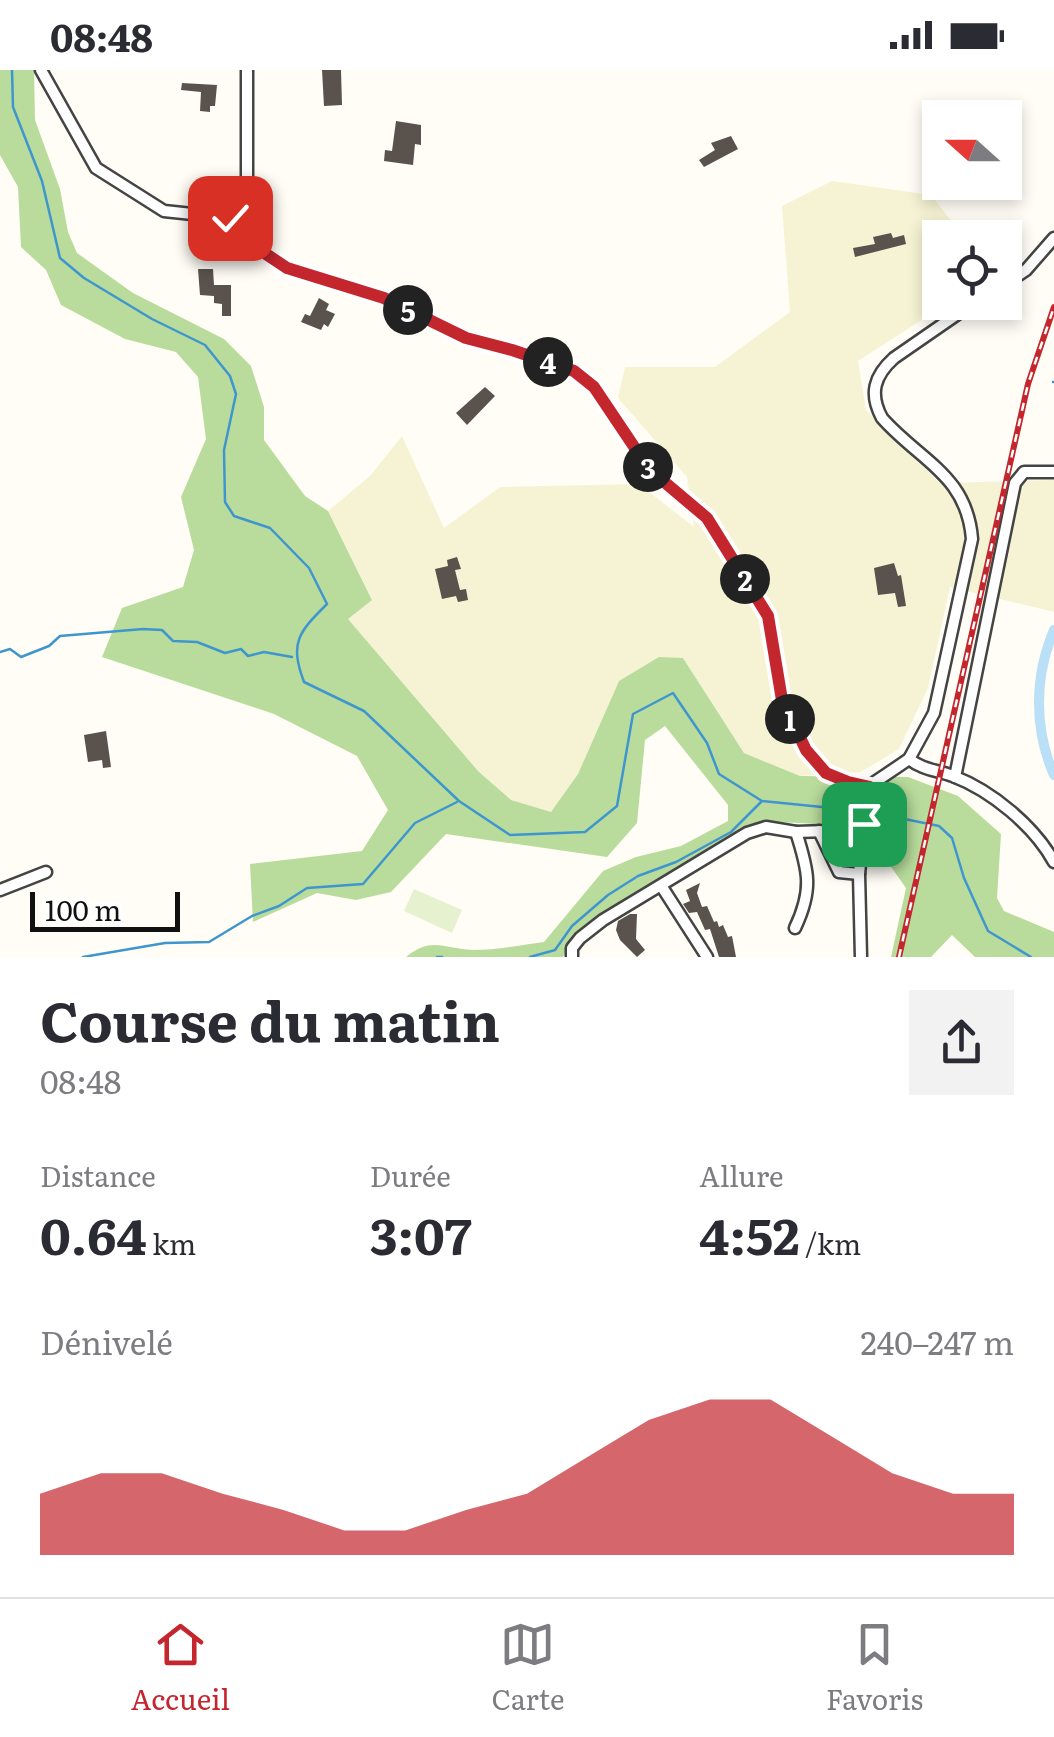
<!DOCTYPE html>
<html lang="fr">
<head>
<meta charset="utf-8">
<style>
	:root { --surface:#fff; --page:#f2f2f3; --text:#2b2b33; --muted:#7c7c81; --line:#e1e1e2; --accent:#c4262e }
	body { margin:0; font-family:Literata,serif; background:var(--page); color:var(--text); height:100vh; display:flex; flex-direction:column; font-size:38px; white-space:nowrap }
	* { box-sizing:border-box; margin:0 }
	p { font-size:32px; color:var(--muted) }
	.icon { flex:none; width:55px; height:55px; fill:none; stroke:currentColor; stroke-width:2; stroke-linecap:round; stroke-linejoin:round }
	.map { position:relative; height:887px; overflow:hidden }
	.side { display:flex; flex-direction:column; background:var(--surface); flex:1 }
	.side>* { flex:none }
	.needle { width:65px; rotate:291deg }
	.buttons { position:absolute; left:922px; top:30px; display:grid; gap:20px }
	.buttons a { display:grid; place-items:center; width:100px; height:100px; border-radius:0px; background:var(--surface); box-shadow:0 5px 15px #0003; font-size:50px }
	.scale { position:absolute; left:30px; bottom:25px; width:150px; box-sizing:border-box; padding-left:10px; border:5px solid #111; border-top:0; font-size:28px; line-height:35px; white-space:nowrap; color:#111; -webkit-text-stroke:8px #fff; paint-order:stroke }
	.pin { position:absolute; display:grid; place-items:center; width:85px; height:85px; color:#fff; margin:-42px; border-radius:20px; box-shadow:0 5px 15px #0006 }
	.km { position:absolute; width:50px; height:50px; margin:-25px; border-radius:50%; background:#222; color:#fff; font-size:28px; line-height:50px; text-align:center }
	.round { display:grid; place-items:center; flex:none; width:105px; height:105px; border-radius:0px; background:var(--page) }
	.head { display:flex; align-items:center; justify-content:space-between; height:170px; padding:0 40px }
	h1 { font-size:55px; font-weight:700; line-height:75px }
	.stats { display:grid; grid-template-columns:repeat(3,1fr); gap:15px; height:170px; padding:10px 40px }
	.stats div { display:grid; align-content:center }
	.stats b { font-size:50px; font-weight:700 }
	.stats small { font-size:28px; font-weight:400 }
	.stats p { font-size:28px }
	.chart { height:280px; padding:20px 40px }
	.chart p { display:flex; justify-content:space-between }
	.chart svg { width:100%; height:180px; margin-top:10px; fill:var(--accent); opacity:.7 }
	.status { display:flex; justify-content:space-between; align-items:center; height:70px; padding:0 50px; background:var(--surface); direction:ltr }
	.status svg { height:28px; fill:currentColor }
	.dock { display:flex; justify-content:space-around; align-items:center; height:140px; border-top:2px solid var(--line); background:var(--surface); font-size:28px; color:var(--muted) }
	.dock a { display:grid; justify-items:center; gap:5px }
	.dock .active { color:var(--accent) }
	.map>svg:first-child { display:block }
	.farmland { fill:#f6f3d4 }
	.forest { fill:#b9dc9c }
	.pitch { fill:#e6f2cf }
	.lines { fill:none; stroke-linecap:round; stroke-linejoin:round }
	.stream { stroke:#3f96cf; stroke-width:2.5 }
	.canal { stroke:#b9e0f7; stroke-width:10 }
	.building { fill:#5a524d }
	.minor-casing { stroke:#444; stroke-width:15 }
	.minor { stroke:#fff; stroke-width:10 }
	.rail-casing { stroke:#c4262e; stroke-width:6 }
	.rail { stroke:#fff; stroke-width:2.5; stroke-dasharray:8; stroke-linecap:butt }
	.route-casing { stroke:#fff; stroke-width:20 }
	.route { stroke:#c4262e; stroke-width:12 }
</style>
</head>
<body>
<div class="status"><b>08:48</b><svg viewBox="0 0 49 12"><path d="M0 12V9h3v3zM5 12V6h3v6zM10 12V3h3v9zM15 12V0h3v12zM26 1h20v11H26zM47 4h2v5h-2z"/></svg></div>
<div class="map">
<svg width="1054" height="887" viewBox="0 0 1054 887">
	<rect width="100%" height="100%" fill="#fffdf5"/>
	<polygon class="farmland" points="832,111 931,125 964,167 940,168 940,232 948,233 858,291 866,340 940,413 1054,410 1054,542 950,517 928,618 899,679 861,702 800,706 744,683 683,588 619,611 578,704 551,743 511,730 478,701 347,548 372,529 328,441 370,406 402,366 444,458 500,417 639,414 694,457 687,407 618,328 625,297 715,297 790,242 782,136"/>
	<path class="forest" d="M0 0H34L35 50 60 119 68 162 77 183 133 223 224 269 251 296 264 337V370L305 426 328 441 372 530 348 549 478 701 511 730 551 742 578 704 619 611 659 587 683 588 744 683 800 706 908 707 958 726 1001 764 997 828 1004 841 1054 862V887H975L952 865 931 887H891L906 818 889 794 880 767C839 754 793 750 751 754L586 857 573 870 563 887H406C432 866 444 879 473 880 496 880 521 875 544 872L603 801 636 787 681 776 728 751V735L665 656 645 670 637 753 607 787 446 764 391 822 356 830 317 823 253 852 250 794 362 781 388 740 357 686 274 644 102 587 122 538 183 517 194 480 181 427 206 369 198 307 176 282 125 269 61 235 46 200 21 177 18 117 0 85Z"/>
	<polygon class="pitch" points="414,819 462,840 452,863 404,841"/>
	<g class="lines">
		<g class="stream">
			<path d="M12 0 13 37 42 111 60 188 84 208 152 249 205 275 230 306 236 324 224 380 225 432 234 446 270 458 309 498 327 534C299 562 289 572 304 612L364 641 459 731 510 765 585 762 617 736 633 644 673 623 707 673 719 704 762 731 862 741"/>
			<polyline points="1053,312 1054,312"/>
			<polyline points="0,582 10,579 21,587 49,576 60,566 143,559 162,560 173,571 197,572 225,583 241,579 248,586 264,582 292,587"/>
			<polyline points="870,742 939,756 952,768 964,808 988,861 1031,887"/>
			<polyline points="83,887 165,873 209,872 252,846 279,836 307,818 363,814 415,753 457,732"/>
			<polyline points="437,887 442,887"/>
			<polyline points="530,887 555,880 572,856 608,825 638,806 676,792 731,762 761,732"/>
		</g>
		<path class="canal" d="M1054 560C1034 607 1034 659 1054 705"/>
	</g>
	<g class="building">
		<polygon points="322,0 341,0 342,35 324,36"/>
		<polygon points="182,13 217,15 215,36 210,36 210,42 200,41 201,22 181,20"/>
		<polygon points="396,51 421,55 421,75 415,74 413,95 384,91 385,80 392,81"/>
		<polygon points="731,66 738,79 704,97 699,90 715,80 711,73"/>
		<polygon points="891,163 893,168 904,165 906,174 855,187 853,178 875,174 873,167"/>
		<polygon points="198,199 213,199 214,215 231,215 231,246 222,246 222,234 214,233 214,226 200,225"/>
		<polygon points="319,228 329,234 326,240 335,244 328,257 324,254 321,260 301,252 305,244 310,246"/>
		<polygon points="485,317 495,326 467,355 456,343"/>
		<polygon points="457,487 461,499 455,500 460,520 466,519 468,530 458,532 456,526 442,529 435,499 448,496 447,490"/>
		<polygon points="894,493 898,506 901,505 906,536 898,537 895,523 878,525 874,498"/>
		<polygon points="106,661 111,697 103,698 102,690 88,692 84,665"/>
		<polygon points="700,813 697,823 702,837 707,836 714,852 717,851 719,857 723,855 728,867 732,866 736,887 719,887 710,859 705,860 697,842 689,843 683,834 690,831 686,820"/>
		<polygon points="630,844 637,844 636,869 645,880 637,887 620,870 616,860 618,851"/>
	</g>
	<g class="lines">
		<g class="minor-casing">
			<g id="minor">
				<polyline points="41,0 96,98 164,141 230,148 263,182 287,198 384,228 466,268 512,280 574,301 594,317 649,399 707,448 768,546 782,630 806,679 825,703 870,717"/>
				<polyline points="240,154 247,140 247,0"/>
				<polyline points="1005,214 1026,200 1054,168"/>
				<path d="M909 689C923 700 937 700 953 706 992 721 1034 756 1054 792"/>
				<polyline points="955,707 1015,413 1024,402 1054,402"/>
				<polyline points="819,761 839,802 859,804"/>
				<polyline points="662,817 707,887"/>
				<polyline points="0,820 46,802"/>
				<path d="M795 858C813 820 809 802 796 762"/>
				<polyline points="572,887 572,878 580,868 603,850 747,763 766,757 796,762 828,761 863,767"/>
				<path d="M861 887 859 804 867 725 875 712 909 689 934 643 972 469C967 405 920 391 882 348 869 324 874 306 894 288L975 232"/>
			</g>
		</g>
		<use href="#minor" class="minor"/>
		<g class="rail-casing">
			<polyline id="rail" points="899,887 1028,314 1054,237"/>
		</g>
		<use href="#rail" class="rail"/>
	</g>
	<g class="lines">
		<g class="route-casing">
			<polyline id="route" points="230,148 263,182 287,198 384,228 466,268 512,280 574,301 594,317 649,399 707,448 768,546 782,630 806,680 826,703 848,712 870,717 864,754"/>
		</g>
		<use href="#route" class="route"/>
	</g>
</svg>
<div class="buttons">
<a><svg class="needle" viewBox="-14 -14 28 28"><path d="M0-13l5 13h-10z" fill="#e53935"/><path d="M0 13l5-13h-10z" fill="#7c7c81"/></svg></a>
<a><svg class="icon" aria-label="locate" viewBox="0 0 24 24"><circle cx="12" cy="12" r="6"/><path d="M12 2v4M12 18v4M2 12h4M18 12h4"/></svg></a>
</div>
<div class="scale">100 m</div>
<div class="pin" style="left:864px;top:754px;background:#1e9e55"><svg class="icon" aria-label="arrive" viewBox="0 0 24 24"><path d="M6 21V4h12l-3 4 3 4H6"/></svg></div>
<div class="pin" style="left:230px;top:148px;background:#d93025"><svg class="icon" aria-label="check" viewBox="0 0 24 24"><path d="M5 12l5 5 9-10"/></svg></div>
<b class="km" style="left:790px;top:649px">1</b>
<b class="km" style="left:745px;top:509px">2</b>
<b class="km" style="left:648px;top:397px">3</b>
<b class="km" style="left:548px;top:292px">4</b>
<b class="km" style="left:408px;top:240px">5</b>
</div>
<section class="side">
<div class="head"><div><h1>Course du matin</h1><p>08:48</p></div><a class="round"><svg class="icon" aria-label="share" viewBox="0 0 24 24"><path d="M12 15V3M7 8l5-5 5 5M5 13v7h14v-7"/></svg></a></div>
<div class="stats">
<div><p>Distance</p><b>0.64<small> km</small></b></div>
<div><p>Durée</p><b>3:07</b></div>
<div><p>Allure</p><b>4:52<small> /km</small></b></div>
</div>
<div class="chart"><p><span>Dénivelé</span>240–247 m</p>
<svg viewBox="0 0 160 44" preserveAspectRatio="none"><path d="M0 44V29L10 24L20 24L30 29L40 33L50 38L60 38L70 33L80 29L90 20L100 11L110 6L120 6L130 15L140 24L150 29L160 29V44z"/></svg>
</div>
</section>
<nav class="dock">
<a class="active"><svg class="icon" aria-label="home" viewBox="0 0 24 24"><path d="M3 11l9-7 9 7M6 9v11h12V9"/></svg>Accueil</a>
<a><svg class="icon" aria-label="map" viewBox="0 0 24 24"><path d="M3 6l6-2 6 2 6-2v14l-6 2-6-2-6 2zM9 4v14M15 6v14"/></svg>Carte</a>
<a><svg class="icon" aria-label="saved" viewBox="0 0 24 24"><path d="M7 4h10v16l-5-4-5 4z"/></svg>Favoris</a>
</nav>
</body>
</html>
